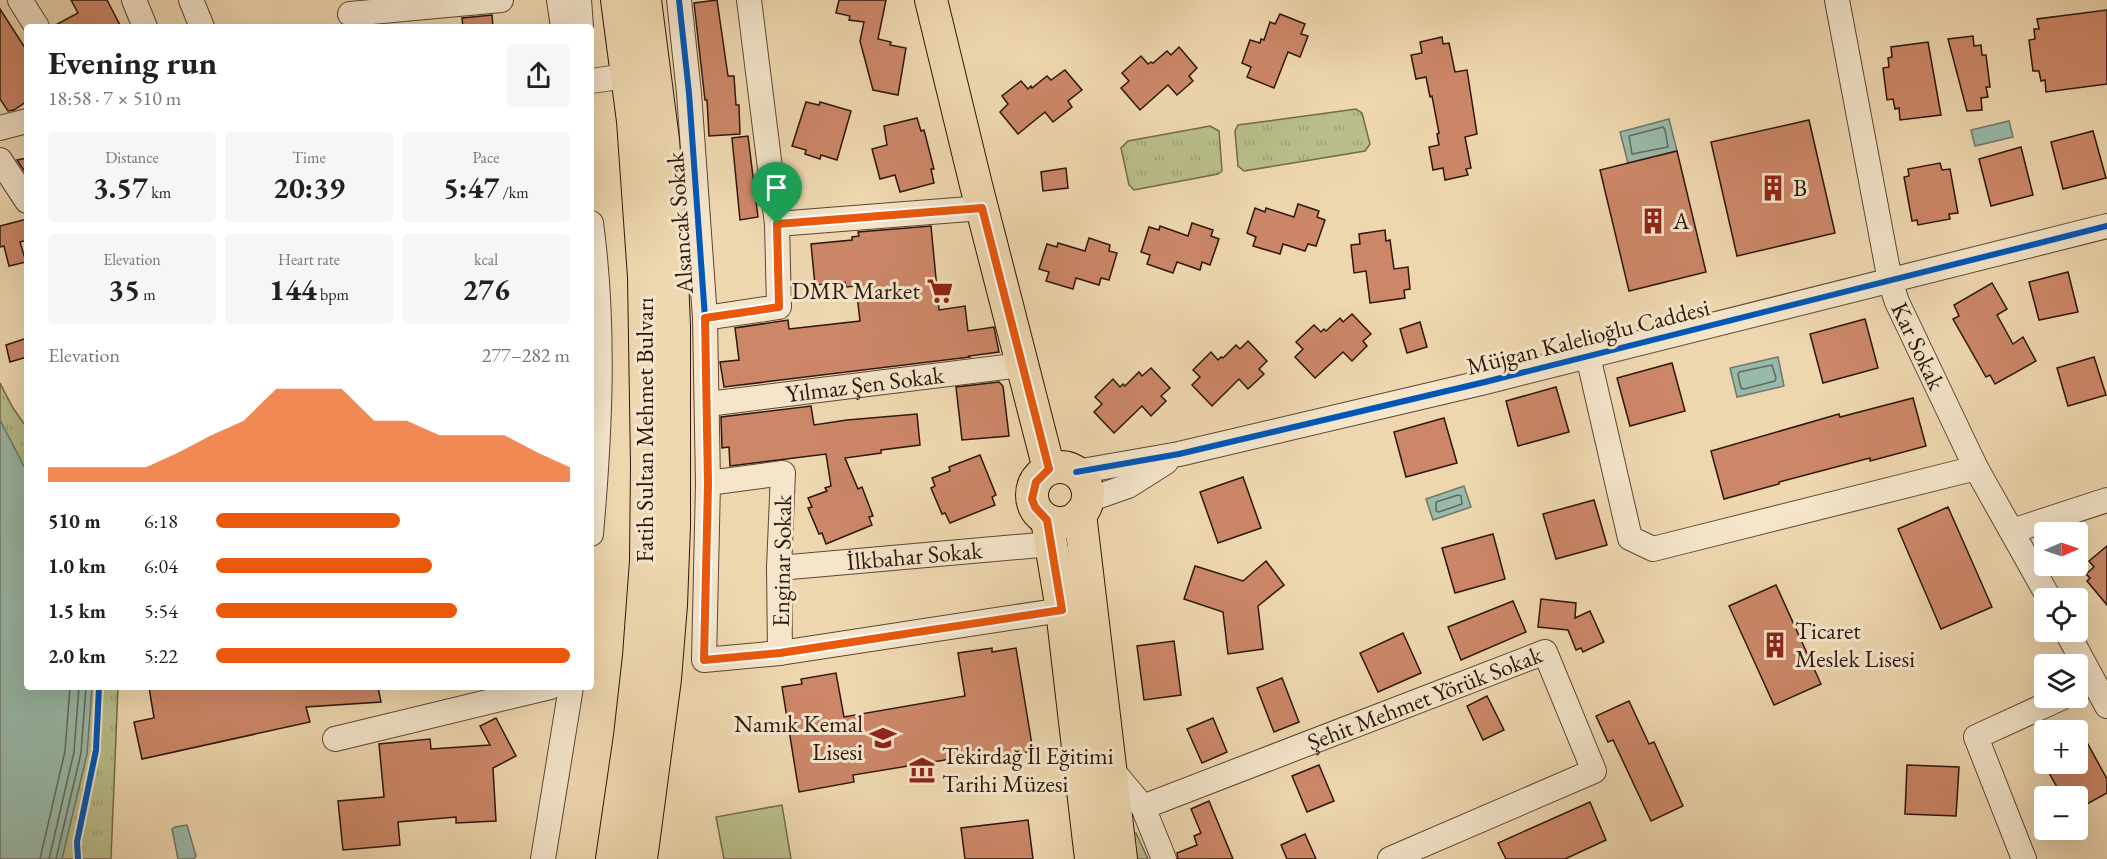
<!DOCTYPE html>
<html lang="en">
<head>
<meta charset="utf-8">
<style>
	:root { --surface:#fff; --page:#f6f6f6; --text:#202124; --muted:#757577; --accent:#ea580c }
	body { margin:0; font-family:"EB Garamond",serif; background:var(--page); color:var(--text); height:100vh; display:flex; flex-direction:column; font-size:22px; white-space:nowrap }
	* { box-sizing:border-box; margin:0 }
	p { font-size:20px; color:var(--muted) }
	.icon { flex:none; width:33px; height:33px; fill:none; stroke:currentColor; stroke-width:2; stroke-linecap:round; stroke-linejoin:round }
	.map { position:relative; flex:1; overflow:hidden }
	.side { position:absolute; left:24px; top:24px; width:570px; height:666px; display:flex; flex-direction:column; background:var(--surface); border-radius:6px; box-shadow:0 6px 24px #0002 }
	.side>* { flex:none }
	.needle { width:39px; rotate:88deg }
	.buttons { position:absolute; left:2034px; top:522px; display:grid; gap:12px }
	.buttons a { display:grid; place-items:center; width:54px; height:54px; border-radius:6px; background:var(--surface); box-shadow:0 6px 24px #0002; font-size:30px }
	.pin { position:absolute; display:grid; place-items:center; width:51px; height:51px; color:#fff; margin:-62px -26px; border-radius:50% 50% 50% 0; rotate:-45deg; box-shadow:0 0 6px #0007 }
	.pin .icon { rotate:45deg }
	.round { display:grid; place-items:center; flex:none; width:63px; height:63px; border-radius:6px; background:var(--page) }
	.summary { display:flex; align-items:center; justify-content:space-between; height:102px; padding:0 24px }
	h1 { font-size:33px; font-weight:700; line-height:45px }
	.metrics { display:grid; grid-template-columns:repeat(3,1fr); gap:9px; height:102px; padding:6px 24px }
	.metrics div { display:grid; align-content:center; border-radius:6px; background:var(--page); text-align:center }
	.metrics b { font-size:30px; font-weight:700 }
	.metrics small { font-size:16px; font-weight:400 }
	.metrics p { font-size:16px }
	.chart { height:168px; padding:12px 24px }
	.chart p { display:flex; justify-content:space-between }
	.chart svg { width:100%; height:108px; margin-top:6px; fill:var(--accent); opacity:.7 }
	ul { padding:0 24px; list-style:none; font-size:20px }
	li { display:grid; grid-template-columns:96px 72px 1fr; align-items:center; height:45px }
	li i { height:15px; border-radius:8px; background:var(--accent) }
	.map>svg:first-child { display:block }
	.grass { fill:url(#grass-tufts); stroke:#736a4a; stroke-width:1.5 }
	.garden { fill:#b9be8a; stroke:#736a4a; stroke-width:1.5 }
	.water { fill:#99baaa; stroke:#6e786a; stroke-width:1.5 }
	.lines { fill:none; stroke-linecap:round; stroke-linejoin:round }
	.shore { stroke:#63685a; stroke-width:1.5 }
	.building { fill:#cc8768; stroke:#2d160a; stroke-width:1.5 }
	.minor-casing { stroke:#5d4633; stroke-width:26 }
	.major-casing { stroke:#2d160a; stroke-width:34 }
	.minor { stroke:#f4e5cb; stroke-width:24 }
	.major { stroke:#eed7af; stroke-width:32 }
	.cycleway-casing { stroke:#f4e5cb; stroke-width:10 }
	.cycleway { stroke:#0057b8; stroke-width:6 }
	.route-casing { stroke:#fff; stroke-width:12 }
	.route { stroke:#ea580c; stroke-width:8 }
	.labels { text-anchor:middle; stroke-width:6; stroke-linejoin:round; paint-order:stroke }
	.poi-label { font-size:24px; fill:#2d160a; stroke:#f4e5cb; text-anchor:start }
	.street-label { font-size:24px; fill:#2d160a; stroke:#f4e5cb }
</style>
</head>
<body>
<div class="map">
<svg width="2107" height="859" viewBox="0 0 2107 859">
	<defs>
		<pattern id="grass-tufts" width="24" height="20" patternUnits="userSpaceOnUse" patternTransform="scale(1.5)"><rect width="24" height="20" fill="#b9be8a"/><path d="M3 7l-1-3M5 7V3M7 7l1-3M15 17l-1-3M17 17v-4M19 17l1-3" fill="none" stroke="#9fa376"/></pattern>
	</defs>
	<rect width="100%" height="100%" fill="#eed7af"/>
	<filter id="stains"><feTurbulence type="fractalNoise" baseFrequency=".00333" numOctaves="4"/><feColorMatrix values="0 0 0 0 .2 0 0 0 0 .09 0 0 0 0 .02 0 0 0 .5 -.17"/></filter>
	<radialGradient id="worn" r=".72"><stop offset=".6" stop-color="#630" stop-opacity="0"/><stop offset="1" stop-color="#630" stop-opacity=".3"/></radialGradient>
	<g class="grass">
		<polygon points="1356,109 1362,113 1370,144 1365,151 1244,171 1238,166 1235,131 1238,125"/>
		<polygon points="1210,126 1219,131 1222,171 1218,174 1134,190 1129,185 1121,148 1128,141"/>
		<polygon points="0,383 13,408 27,428 27,522 0,457"/>
		<polygon points="75,687 118,687 111,859 57,859"/>
		<polygon points="1136,833 1148,859 1135,859 1130,834"/>
	</g>
	<polygon class="garden" points="782,805 791,859 724,859 716,817"/>
	<g class="water">
		<polygon points="1669,119 1677,151 1628,163 1620,132"/>
		<polygon points="2009,121 2013,137 1975,146 1971,130"/>
		<polygon points="1778,357 1784,386 1737,397 1730,368"/>
		<polygon points="0,420 27,472 27,687 92,687 87,754 62,859 0,859"/>
		<polygon points="1464,486 1471,507 1433,520 1426,499"/>
		<polygon points="187,825 196,856 194,859 178,859 172,829 175,827"/>
	</g>
	<g class="lines">
		<g class="shore">
			<polygon points="1663,127 1665,130 1668,147 1632,154 1629,136"/>
			<polygon points="1772,365 1776,378 1775,381 1744,389 1741,388 1738,375 1739,372"/>
			<polygon points="1458,495 1461,496 1462,504 1439,512 1436,511 1436,502"/>
			<polyline points="40,859 65,751 70,687"/>
			<polyline points="49,859 74,752 79,687"/>
			<polyline points="56,859 81,753 86,687"/>
		</g>
	</g>
	<g class="building">
		<polygon points="71,0 107,0 121,27 52,27 78,13"/>
		<polygon points="717,0 728,76 734,76 736,105 739,105 740,134 709,136 707,100 705,100 694,3"/>
		<polygon points="839,0 886,0 878,39 891,42 890,45 906,48 898,95 873,90 860,41 864,22 849,20 850,16 836,13"/>
		<polygon points="0,9 27,51 27,101 14,110 8,111 0,99"/>
		<polygon points="2107,10 2107,84 2046,92 2045,80 2041,81 2039,71 2033,71 2029,40 2035,39 2034,29 2039,29 2037,19"/>
		<polygon points="1280,14 1305,24 1301,34 1308,36 1300,57 1288,52 1274,88 1247,77 1251,67 1242,63 1250,40 1260,43 1261,39 1264,40 1270,22 1275,24"/>
		<polygon points="492,15 493,27 463,27 462,18"/>
		<polygon points="1973,36 1974,46 1981,45 1982,55 1986,55 1990,87 1986,87 1988,97 1981,98 1982,110 1967,111 1948,39"/>
		<polygon points="1442,37 1443,44 1449,43 1455,72 1467,70 1477,134 1465,137 1471,168 1466,169 1468,175 1445,180 1443,168 1433,170 1429,147 1439,145 1437,134 1439,133 1432,96 1430,97 1426,77 1416,79 1411,55 1422,53 1420,42"/>
		<polygon points="1928,42 1941,115 1900,120 1899,108 1895,109 1893,99 1887,100 1883,68 1889,67 1888,58 1892,57 1891,47"/>
		<polygon points="1179,47 1197,68 1189,76 1193,81 1177,95 1168,85 1140,110 1121,88 1129,81 1122,73 1141,56 1148,64 1151,62 1153,63 1167,51 1171,55"/>
		<polygon points="1065,70 1082,90 1068,101 1072,107 1053,122 1045,112 1018,134 1000,112 1008,104 1002,96 1021,81 1028,89 1031,86 1032,88 1047,76 1051,80"/>
		<polygon points="806,102 819,105 820,102 851,111 837,160 821,155 820,159 805,154 806,150 792,146"/>
		<polygon points="917,118 921,131 924,130 934,169 931,169 934,183 900,192 895,175 880,179 872,149 887,145 884,126"/>
		<polygon points="1809,120 1835,233 1737,256 1711,142"/>
		<polygon points="2093,131 2106,178 2063,189 2051,142"/>
		<polygon points="748,136 758,217 740,220 732,138"/>
		<polygon points="2021,147 2033,195 1991,206 1979,159"/>
		<polygon points="1677,151 1706,272 1629,291 1600,170"/>
		<polygon points="27,158 27,175 17,160"/>
		<polygon points="1940,163 1942,170 1950,169 1958,213 1949,214 1950,219 1918,225 1917,220 1912,221 1904,177 1909,176 1908,169"/>
		<polygon points="1066,168 1068,188 1043,191 1041,172"/>
		<polygon points="1298,204 1319,211 1317,217 1325,220 1316,246 1308,244 1305,251 1283,244 1280,254 1253,246 1256,237 1247,233 1255,208 1265,212 1266,208 1294,217"/>
		<polygon points="27,219 27,240 20,242 26,262 9,266 4,246 0,247 0,226"/>
		<polygon points="1192,223 1213,230 1211,236 1219,239 1210,265 1202,262 1200,270 1177,262 1173,273 1147,264 1150,255 1141,252 1149,227 1159,230 1160,226 1188,236"/>
		<polygon points="931,226 939,310 965,306 968,331 994,327 999,352 969,356 970,357 724,387 720,362 739,360 735,328 788,320 789,329 860,321 856,286 846,287 845,282 815,285 811,244 852,240 852,237 859,236 858,232"/>
		<polygon points="1385,230 1386,241 1390,240 1394,269 1408,267 1410,289 1404,290 1405,298 1370,303 1366,271 1354,273 1351,245 1360,244 1359,234"/>
		<polygon points="1089,238 1110,245 1109,251 1117,253 1109,280 1101,278 1099,285 1076,278 1073,289 1046,281 1049,272 1039,269 1047,244 1057,247 1058,243 1085,251"/>
		<polygon points="2068,272 2078,312 2039,320 2029,282"/>
		<polygon points="1992,283 2007,309 1997,315 2013,344 2023,337 2036,361 1995,384 1990,375 1986,377 1953,319 1959,316 1954,305"/>
		<polygon points="1352,314 1371,334 1363,341 1367,346 1352,361 1343,352 1315,378 1295,357 1303,349 1296,342 1314,325 1321,332 1324,329 1326,331 1340,318 1343,322"/>
		<polygon points="1865,319 1878,368 1823,383 1810,334"/>
		<polygon points="1420,322 1427,347 1407,353 1400,329"/>
		<polygon points="27,338 27,357 10,362 6,345"/>
		<polygon points="1248,341 1267,361 1259,369 1264,374 1248,389 1239,379 1212,406 1192,385 1200,377 1193,370 1211,352 1218,360 1221,357 1223,358 1236,345 1240,349"/>
		<polygon points="2094,357 2106,395 2068,406 2057,368"/>
		<polygon points="1672,363 1685,411 1630,426 1617,378"/>
		<polygon points="1151,368 1170,388 1161,396 1166,401 1151,416 1142,406 1114,433 1094,412 1102,404 1095,397 1113,379 1120,387 1123,384 1125,386 1139,372 1142,376"/>
		<polygon points="999,382 1003,386 1009,436 962,440 956,387"/>
		<polygon points="1556,387 1569,432 1518,446 1506,401"/>
		<polygon points="1913,398 1926,446 1870,461 1870,458 1779,482 1779,484 1724,499 1711,451 1839,414 1840,417"/>
		<polygon points="811,406 814,425 847,420 917,414 920,445 881,450 881,453 845,458 858,489 862,487 873,516 869,517 872,525 826,544 822,533 819,534 808,508 812,507 808,498 827,491 825,488 831,486 826,454 730,466 729,447 722,448 721,417"/>
		<polygon points="1444,418 1457,463 1406,477 1394,432"/>
		<polygon points="980,455 996,495 992,497 995,505 950,523 945,513 942,514 931,488 935,486 932,478 950,471 949,467"/>
		<polygon points="1243,477 1261,528 1218,543 1200,492"/>
		<polygon points="1594,500 1607,545 1556,559 1543,514"/>
		<polygon points="1948,507 1992,607 1941,629 1898,529"/>
		<polygon points="1493,534 1505,579 1455,593 1442,548"/>
		<polygon points="2107,546 2107,605 2087,581 2090,578 2086,574 2094,567 2089,561"/>
		<polygon points="1266,561 1284,585 1258,606 1263,649 1228,654 1223,612 1184,599 1195,566 1243,581"/>
		<polygon points="1776,585 1821,684 1774,705 1729,606"/>
		<polygon points="1541,599 1576,603 1575,618 1590,611 1604,642 1583,652 1581,648 1576,650 1568,630 1538,627"/>
		<polygon points="1513,601 1526,632 1461,660 1448,627"/>
		<polygon points="1403,633 1421,673 1378,692 1360,653"/>
		<polygon points="1174,641 1181,695 1144,700 1137,646"/>
		<polygon points="992,648 992,652 1016,648 1033,751 976,761 975,755 853,775 854,782 799,792 782,687 802,684 801,679 836,673 844,717 965,696 958,653"/>
		<polygon points="1282,678 1299,722 1274,732 1257,688"/>
		<polygon points="149,687 378,687 381,702 306,707 310,722 142,759 134,722 154,718"/>
		<polygon points="1487,696 1504,730 1483,740 1467,706"/>
		<polygon points="1629,701 1649,744 1654,742 1683,806 1651,821 1613,740 1608,742 1596,716"/>
		<polygon points="496,718 516,756 493,768 496,821 456,823 456,817 398,822 400,845 343,850 338,801 384,797 379,744 430,739 431,749 490,745 480,726"/>
		<polygon points="1213,718 1227,752 1202,763 1187,729"/>
		<polygon points="2078,726 2107,779 2107,793 2078,809 2078,796 2062,796 2044,764 2078,764"/>
		<polygon points="1319,765 1334,801 1307,812 1292,776"/>
		<polygon points="1907,765 1959,767 1956,816 1905,814"/>
		<polygon points="1209,801 1233,859 1178,859 1177,853 1197,845 1194,836 1201,833 1191,809"/>
		<polygon points="1590,802 1606,840 1565,859 1506,859 1498,843"/>
		<polygon points="1028,820 1033,859 965,859 961,828"/>
		<polygon points="1305,834 1316,859 1287,859 1281,845"/>
	</g>
	<g class="lines">
		<g class="minor-casing">
			<g id="minor">
				<polyline points="20,0 37,27"/>
				<polyline points="134,0 145,27"/>
				<polyline points="191,0 202,27"/>
				<polyline points="559,0 563,27"/>
				<polyline points="579,0 581,27"/>
				<polyline points="679,0 689,93 705,318 708,483 704,660 780,653 1062,610"/>
				<path id="s1" d="M1837 0 1890 281 1897 302 1976 468 2049 598"/>
				<polyline points="350,14 501,0"/>
				<polyline points="591,81 626,76"/>
				<polyline points="0,128 27,121"/>
				<polyline points="0,160 27,201"/>
				<path d="M591 223C605 326 600 432 591 534"/>
				<polyline points="777,224 982,208"/>
				<polyline points="705,318 779,307 777,224 749,0"/>
				<polyline points="1588,356 1630,538 1653,549 1976,468"/>
				<path id="s2" d="M708 404 1021 365"/>
				<polyline points="1076,472 1179,454 1485,382 2107,226"/>
				<polyline points="708,483 783,473 779,568 780,653"/>
				<polyline points="1088,500 1128,486 1166,462"/>
				<polyline points="2012,531 2107,500"/>
				<path id="s3" d="M779 568 1051 544"/>
				<polyline points="2067,632 2107,706"/>
				<polyline points="335,739 550,687"/>
				<polyline points="1112,770 1143,807 1164,859"/>
				<path id="s4" d="M1143 807 1545 652 1594 771 1390 859"/>
				<polyline points="543,859 571,687"/>
				<polyline points="2024,859 1976,737 2061,698"/>
			</g>
		</g>
		<g class="major-casing">
			<g id="major">
				<polyline points="931,0 976,185 1049,469"/>
				<circle cx="1060" cy="495" r="28"/>
				<polyline points="1080,514 1121,859"/>
				<polyline points="1047,520 1062,610 1091,859"/>
				<polyline points="612,859 630,736 639,656 646,561 647,465 644,277 633,121 617,0"/>
				<polyline points="641,859 665,679 671,605 674,525 674,326 670,232 663,140 645,0"/>
			</g>
		</g>
		<use href="#minor" class="minor"/>
		<use href="#major" class="major"/>
		<g class="cycleway-casing">
			<g id="cycleway">
				<polyline points="679,0 689,93 705,318 708,483 704,660 780,653 1062,610"/>
				<polyline points="1076,472 1179,454 1485,382 2107,226"/>
				<polyline points="78,859 77,842 96,750 99,687"/>
			</g>
		</g>
		<use href="#cycleway" class="cycleway"/>
	</g>
	<g class="lines">
		<g class="route-casing">
			<polygon id="route" points="982,208 1049,469 1036,482 1032,499 1035,507 1047,520 1062,610 780,653 704,660 708,483 705,318 779,307 777,224"/>
		</g>
		<use href="#route" class="route"/>
	</g>
	<defs>
		<g id="building-bare" transform="scale(2.07)"><path d="M-4-6H4V6H1V3H-1V6H-4ZM-2.5-4.3h1.7v1.8h-1.7ZM.8-4.3h1.7v1.8H.8ZM-2.5-1h1.7V.8h-1.7ZM.8-1h1.7V.8H.8Z" fill="#8f2418" stroke="#f4e5cb" stroke-width="2.5" paint-order="stroke"/></g>
		<g id="supermarket-bare" transform="scale(2.07)"><path d="M-6-5.5h2.5l.6 2H6L4.5 2H-2.5L-4.4-4H-6ZM-1.5 3.2a1.3 1.3 0 1 0 .1 0ZM3 3.2a1.3 1.3 0 1 0 .1 0Z" fill="#8f2418" stroke="#f4e5cb" stroke-width="2.5" paint-order="stroke"/></g>
		<g id="school-bare" transform="scale(2.07)"><path d="M0-5L7-2L0 1L-7-2ZM-4 1L0 2.5L4 1V4Q0 6-4 4Z" fill="#8f2418" stroke="#f4e5cb" stroke-width="2.5" paint-order="stroke"/></g>
		<g id="museum-bare" transform="scale(2.07)"><path d="M0-6L6-3V-2H-6V-3ZM-5-1h2V3h-2ZM-1-1h2V3h-2ZM3-1h2V3H3ZM-6 4H6V6H-6Z" fill="#8f2418" stroke="#f4e5cb" stroke-width="2.5" paint-order="stroke"/></g>
	</defs>
	<g fill-rule="evenodd">
		<use href="#building-bare" x="1773" y="188"/>
		<use href="#building-bare" x="1653" y="221"/>
		<use href="#supermarket-bare" x="940" y="291"/>
		<use href="#building-bare" x="1775" y="645"/>
		<use href="#school-bare" x="883" y="738"/>
		<use href="#museum-bare" x="922" y="770"/>
	</g>
	<g class="labels">
		<g class="poi-label">
			<text x="1793" y="196">B</text>
			<text x="1673" y="229">A</text>
			<text x="920" y="299" text-anchor="end">DMR Market</text>
			<text x="1795" y="639">Ticaret<tspan x="1795" dy="28">Meslek Lisesi</tspan></text>
			<text x="863" y="732" text-anchor="end">Namık Kemal<tspan x="863" dy="28">Lisesi</tspan></text>
			<text x="942" y="764">Tekirdağ İl Eğitimi<tspan x="942" dy="28">Tarihi Müzesi</tspan></text>
		</g>
		<g class="street-label">
			<text transform="translate(680 223) rotate(-94)" y="8">Alsancak Sokak</text>
			<text transform="translate(1588 337) rotate(-14)" y="8">Müjgan Kalelioğlu Caddesi</text>
			<text dy="8" stroke="none"><textPath href="#s1" startOffset="357">Kar Sokak</textPath></text>
			<text dy="8" stroke="none"><textPath href="#s2" startOffset="158">Yılmaz Şen Sokak</textPath></text>
			<text transform="translate(645 430) rotate(-90)" y="8">Fatih Sultan Mehmet Bulvarı</text>
			<text dy="8" stroke="none"><textPath href="#s3" startOffset="136">İlkbahar Sokak</textPath></text>
			<text transform="translate(782 561) rotate(-89)" y="8">Enginar Sokak</text>
			<text dy="8" stroke="none"><textPath href="#s4" startOffset="302">Şehit Mehmet Yörük Sokak</textPath></text>
		</g>
	</g>
	<rect width="100%" height="100%" filter="url(#stains)"/>
	<rect width="100%" height="100%" fill="url(#worn)"/>
</svg>
<div class="buttons">
<a><svg class="needle" viewBox="-14 -14 28 28"><path d="M0-13l5 13h-10z" fill="#e53935"/><path d="M0 13l5-13h-10z" fill="#757577"/></svg></a>
<a><svg class="icon" aria-label="locate" viewBox="0 0 24 24"><circle cx="12" cy="12" r="6"/><path d="M12 2v4M12 18v4M2 12h4M18 12h4"/></svg></a>
<a><svg class="icon" aria-label="layers" viewBox="0 0 24 24"><path d="M12 4l9 5-9 5-9-5zM3 14l9 5 9-5"/></svg></a>
<a>+</a>
<a>−</a>
</div>
<div class="pin" style="left:777px;top:224px;background:#1e9e55"><svg class="icon" aria-label="arrive" viewBox="0 0 24 24"><path d="M6 21V4h12l-3 4 3 4H6"/></svg></div>
<section class="side">
<div class="summary"><div><h1>Evening run</h1><p>18:58 · 7 × 510 m</p></div><a class="round"><svg class="icon" aria-label="share" viewBox="0 0 24 24"><path d="M12 15V3M7 8l5-5 5 5M5 13v7h14v-7"/></svg></a></div>
<div class="metrics">
<div><p>Distance</p><b>3.57<small> km</small></b></div>
<div><p>Time</p><b>20:39</b></div>
<div><p>Pace</p><b>5:47<small> /km</small></b></div>
</div>
<div class="metrics">
<div><p>Elevation</p><b>35<small> m</small></b></div>
<div><p>Heart rate</p><b>144<small> bpm</small></b></div>
<div><p>kcal</p><b>276</b></div>
</div>
<div class="chart"><p><span>Elevation</span>277–282 m</p>
<svg viewBox="0 0 160 44" preserveAspectRatio="none"><path d="M0 44V38L10 38L20 38L30 38L40 32L50 25L60 19L70 6L80 6L90 6L100 19L110 19L120 25L130 25L140 25L150 32L160 38V44z"/></svg>
</div>
<ul>
<li><b>510 m</b>6:18<i style="width:52%"></i></li>
<li><b>1.0 km</b>6:04<i style="width:61%"></i></li>
<li><b>1.5 km</b>5:54<i style="width:68%"></i></li>
<li><b>2.0 km</b>5:22<i style="width:100%"></i></li>
</ul>
</section>
</div>
</body>
</html>
